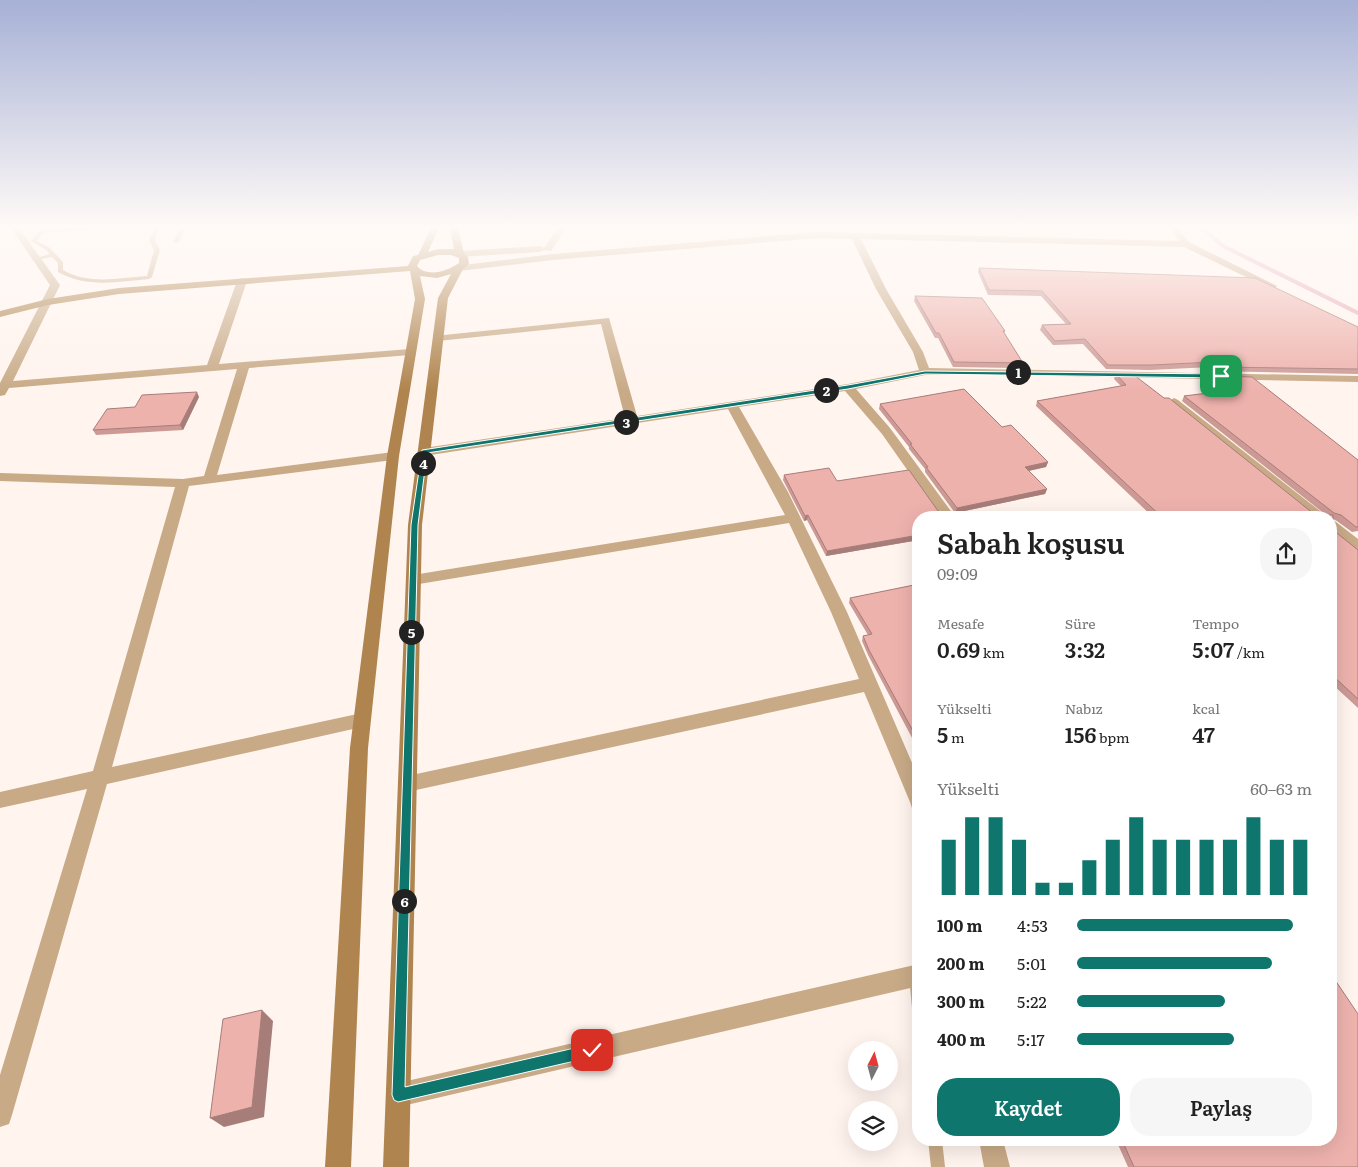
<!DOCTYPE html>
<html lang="tr">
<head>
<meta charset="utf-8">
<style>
	:root { --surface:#fff; --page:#f6f6f6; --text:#222; --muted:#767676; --accent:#0f766e }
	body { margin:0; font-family:Literata,serif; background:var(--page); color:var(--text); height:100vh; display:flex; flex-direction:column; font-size:19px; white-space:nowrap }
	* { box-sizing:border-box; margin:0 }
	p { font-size:16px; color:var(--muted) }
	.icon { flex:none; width:28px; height:28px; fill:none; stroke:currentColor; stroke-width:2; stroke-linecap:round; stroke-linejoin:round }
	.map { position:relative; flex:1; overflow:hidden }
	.drawer { position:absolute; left:912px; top:511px; width:425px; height:635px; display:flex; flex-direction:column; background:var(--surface); border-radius:20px; box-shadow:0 5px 20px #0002 }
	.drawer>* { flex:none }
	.needle { width:32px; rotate:6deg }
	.fabs { position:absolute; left:848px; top:1041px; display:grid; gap:10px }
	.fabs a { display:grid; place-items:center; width:50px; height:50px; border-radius:50%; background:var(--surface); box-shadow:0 5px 20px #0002; font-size:25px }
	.pin { position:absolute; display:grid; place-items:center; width:42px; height:42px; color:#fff; margin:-21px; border-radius:10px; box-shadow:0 2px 8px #0006 }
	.km { position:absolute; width:25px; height:25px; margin:-12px; border-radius:50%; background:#222; color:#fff; font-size:14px; line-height:25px; text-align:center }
	.round { display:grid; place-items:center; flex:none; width:52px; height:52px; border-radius:20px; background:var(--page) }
	.summary { display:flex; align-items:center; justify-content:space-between; height:85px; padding:0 25px }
	h1 { font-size:28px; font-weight:600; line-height:38px }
	.stats { display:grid; grid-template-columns:repeat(3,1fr); gap:8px; height:85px; padding:5px 25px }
	.stats div { display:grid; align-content:center }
	.stats b { font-size:21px; font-weight:600 }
	.stats small { font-size:14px; font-weight:400 }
	.stats p { font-size:14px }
	.chart { height:140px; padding:10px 25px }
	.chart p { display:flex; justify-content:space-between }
	.chart svg { width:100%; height:90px; margin-top:5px; stroke:var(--accent); stroke-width:6 }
	.primary-button { display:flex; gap:10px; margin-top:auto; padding:10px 25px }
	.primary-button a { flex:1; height:58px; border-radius:20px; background:var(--accent); color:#fff; font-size:20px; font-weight:600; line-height:58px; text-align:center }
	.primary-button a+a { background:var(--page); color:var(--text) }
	ul { padding:0 25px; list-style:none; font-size:16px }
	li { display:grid; grid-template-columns:80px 60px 1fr; align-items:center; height:38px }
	li i { height:12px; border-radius:6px; background:var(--accent) }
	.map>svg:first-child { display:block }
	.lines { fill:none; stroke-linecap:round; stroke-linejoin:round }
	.stream { stroke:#e6acbc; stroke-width:4 }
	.lane { fill:#c8aa87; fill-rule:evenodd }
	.street { fill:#c8aa87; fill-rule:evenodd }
	.secondary { fill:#af844e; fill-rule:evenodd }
	.wall { fill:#cd9995 }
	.shaded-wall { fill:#a77d79 }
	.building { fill:#eeb2ad; stroke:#a77d79 }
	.route { fill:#0f766e; stroke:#fff }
</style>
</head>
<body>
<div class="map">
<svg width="1358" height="1167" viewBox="0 0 1358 1167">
	<rect width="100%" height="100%" fill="#fff4ee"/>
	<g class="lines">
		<polyline class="stream" points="1202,228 1223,246 1358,313"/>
		<g class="lane">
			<path d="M74 228H89L86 230 43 233 37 241 50 248 63 262V270C89 285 118 278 147 276L154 250 149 240 155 228H159L155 240 160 250 152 277 149 279C118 282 86 288 58 272V263L52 257 36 260V258L50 254 46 250 31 241 39 231Z"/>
			<polygon points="180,228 185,228 179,242 174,243 173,242"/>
			<polygon points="915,970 919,971 919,1014 914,1013 912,1008 909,976 910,971"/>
			<polygon points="928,1140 942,1140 945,1167 931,1167"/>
		</g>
		<g class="street">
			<polygon points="11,228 19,228 60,285 13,381 207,365 237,281 242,278 247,281 219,364 410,349 415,352 410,355 249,368 217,475 393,452 399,456 393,460 189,486 112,767 362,713 368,715 371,720 368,725 362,727 107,784 12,1115 9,1124 0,1127 0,1075 87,789 0,808 0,792 93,771 175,487 0,481 0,473 183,479 204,476 237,369 9,388 5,395 0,396 0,383 50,285"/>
			<polygon points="558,228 566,228 551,251 544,250 540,252 459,257 454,254 459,251 540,246 544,248"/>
			<polygon points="1170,228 1178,228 1189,242 1277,286 1275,288 1269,288 1184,247 861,239 886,289 923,352 929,368 1358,376 1358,382 958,374 925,375 856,389 890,428 956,518 941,518 882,434 845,391 739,407 788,492 847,612 919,779 919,810 912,808 910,802 864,692 407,792 400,790 398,784 400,778 407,776 859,679 831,612 789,523 413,585 408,584 406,580 408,576 413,575 785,515 728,409 424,456 420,455 418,452 420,449 424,448 625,418 601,324 438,341 434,340 433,338 434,336 609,318 637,416 848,384 919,370 913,352 876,289 852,239 817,238 553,260 459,271 456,270 456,266 553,254 817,232 1179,241"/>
			<polygon points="1174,398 1178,400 1329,518 1312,518 1170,404 1168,402"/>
			<polygon points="1331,520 1336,522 1358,539 1358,551 1353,549 1331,532"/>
			<polygon points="919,964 919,986 398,1107 389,1104 386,1095 389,1086 398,1083"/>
			<polygon points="979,1140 1003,1140 1010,1167 984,1167"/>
		</g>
		<path class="secondary" d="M431 228H439L428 252 438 249H454L450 228H458L464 254 468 257 469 264 463 269 448 298 422 525 409 1167H383L408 525 438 298 451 274 437 278 420 276 425 299 399 456 368 748 351 1167H325L350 748 387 456 415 299 410 271 119 294 48 305 0 317V311L48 299 119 288 408 266 413 256 418 255ZM438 255H451L459 258V263C448 271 427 278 417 266L420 260Z"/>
	</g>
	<g class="wall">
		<polygon points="979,268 1358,327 1358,374 1214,371 1211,367 1150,370 1106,369 1083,344 1053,345 1040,330 1042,325 1066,324 1041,296 988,295 978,272"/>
		<polygon points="915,296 1005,331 1004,333 1023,363 1022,368 953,367 938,338 935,338 914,301"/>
		<polygon points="1116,374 1314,514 1326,515 1182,401 1184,396 1226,391 1220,381 1223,376 1358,460 1358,531 1352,532 1337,521 1333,519 1333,527 1336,530 1335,532 1358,550 1358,708 1331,683 1331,518 1154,518 1036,406 1037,401 1121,386 1114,379"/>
		<polygon points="199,397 183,430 96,435 93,430 135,407"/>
		<polygon points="880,404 1002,427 1048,462 1046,467 1029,471 1047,489 1045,494 955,513 925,472 925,469 909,449 909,447 879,409"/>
		<polygon points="784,475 837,481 919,518 919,540 826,556 807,520 804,521 783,480"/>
		<polygon points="919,584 919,751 868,655 862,641 863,636 868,635 849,603 850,598"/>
		<polygon points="1116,1140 1331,1140 1358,1167 1128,1167"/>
	</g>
	<g class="shaded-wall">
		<polygon points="197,392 199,397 183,430 180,425"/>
		<polygon points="1048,462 1046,467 1023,472 1025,467"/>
		<polygon points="1047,489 1045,494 955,513 957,508"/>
		<polygon points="808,515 807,520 804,521 805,516"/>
		<polygon points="919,535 919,540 826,556 827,551"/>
		<polygon points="262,1010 273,1021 264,1117 224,1127 210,1118"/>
	</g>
	<g class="building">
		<polygon points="979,268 1255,278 1358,327 1358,369 1217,367 1214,362 1152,365 1108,365 1085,339 1055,341 1042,325 1071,324 1042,291 989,290"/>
		<polygon points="915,296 982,298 1005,331 1003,331 1023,363 954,362 939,333 936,333"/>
		<polygon points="1116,374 1134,375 1164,398 1169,398 1314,514 1333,515 1333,527 1336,530 1333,530 1358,550 1358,699 1331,674 1331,518 1163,518 1037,401 1126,385"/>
		<polygon points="1223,376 1252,377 1358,460 1358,527 1356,527 1341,515 1334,513 1184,396 1232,390"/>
		<polygon points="964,389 1002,427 1011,425 1048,462 1025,467 1047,489 957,508 926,467 928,467 910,444 912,444 880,404"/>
		<polygon points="197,392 180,425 93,430 107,409 135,407 142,395"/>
		<polygon points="829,468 837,481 909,470 943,518 919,518 919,535 827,551 808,515 805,516 784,475"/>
		<polygon points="919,584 919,742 869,650 863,636 872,634 850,598"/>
		<polygon points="1331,974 1358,1014 1358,1167 1134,1167 1122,1140 1331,1140"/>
		<polygon points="262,1010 252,1107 210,1118 223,1019"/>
	</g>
	<linearGradient id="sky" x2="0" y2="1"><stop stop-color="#a7b1d6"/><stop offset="0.58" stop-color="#fffaf7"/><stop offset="1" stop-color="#fffaf7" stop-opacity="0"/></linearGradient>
	<rect width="1358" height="391" fill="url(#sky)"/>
	<polygon class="route" points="925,371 1221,374 1224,376 1221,378 925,374 848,389 427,453 418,525 405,1087 592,1044 597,1046 598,1050 597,1055 592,1057 398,1102 394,1100 392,1095 411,525 422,450 848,385"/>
</svg>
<div class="fabs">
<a><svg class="needle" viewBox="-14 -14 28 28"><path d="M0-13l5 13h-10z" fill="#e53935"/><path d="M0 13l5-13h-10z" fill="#767676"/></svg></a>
<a><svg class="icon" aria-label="layers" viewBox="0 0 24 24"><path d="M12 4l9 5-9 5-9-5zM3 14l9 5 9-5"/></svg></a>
</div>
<div class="pin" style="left:1221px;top:376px;background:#1e9e55"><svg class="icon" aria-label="arrive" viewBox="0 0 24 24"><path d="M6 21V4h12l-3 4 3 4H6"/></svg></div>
<div class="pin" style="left:592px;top:1050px;background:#d93025"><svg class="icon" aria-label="check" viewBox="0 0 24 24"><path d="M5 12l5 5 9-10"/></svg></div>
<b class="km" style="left:1018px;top:372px">1</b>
<b class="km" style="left:826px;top:390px">2</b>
<b class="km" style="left:626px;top:422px">3</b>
<b class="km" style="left:423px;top:463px">4</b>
<b class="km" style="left:411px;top:632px">5</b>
<b class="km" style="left:404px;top:901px">6</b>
<section class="drawer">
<div class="summary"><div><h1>Sabah koşusu</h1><p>09:09</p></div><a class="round"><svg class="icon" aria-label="share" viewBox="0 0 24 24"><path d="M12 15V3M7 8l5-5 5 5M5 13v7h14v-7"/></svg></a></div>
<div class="stats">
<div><p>Mesafe</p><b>0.69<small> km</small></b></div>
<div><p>Süre</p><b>3:32</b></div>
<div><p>Tempo</p><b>5:07<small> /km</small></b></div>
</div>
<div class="stats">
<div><p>Yükselti</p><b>5<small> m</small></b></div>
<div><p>Nabız</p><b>156<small> bpm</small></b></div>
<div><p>kcal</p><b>47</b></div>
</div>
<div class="chart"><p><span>Yükselti</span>60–63 m</p>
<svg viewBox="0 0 160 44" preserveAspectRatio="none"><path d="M5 44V17M15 44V6M25 44V6M35 44V17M45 44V38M55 44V38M65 44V27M75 44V17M85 44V6M95 44V17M105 44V17M115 44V17M125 44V17M135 44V6M145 44V17M155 44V17"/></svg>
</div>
<ul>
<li><b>100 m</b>4:53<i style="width:92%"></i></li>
<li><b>200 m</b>5:01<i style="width:83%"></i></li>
<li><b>300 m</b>5:22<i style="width:63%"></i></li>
<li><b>400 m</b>5:17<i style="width:67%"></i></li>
</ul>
<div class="primary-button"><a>Kaydet</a><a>Paylaş</a></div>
</section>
</div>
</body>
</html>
